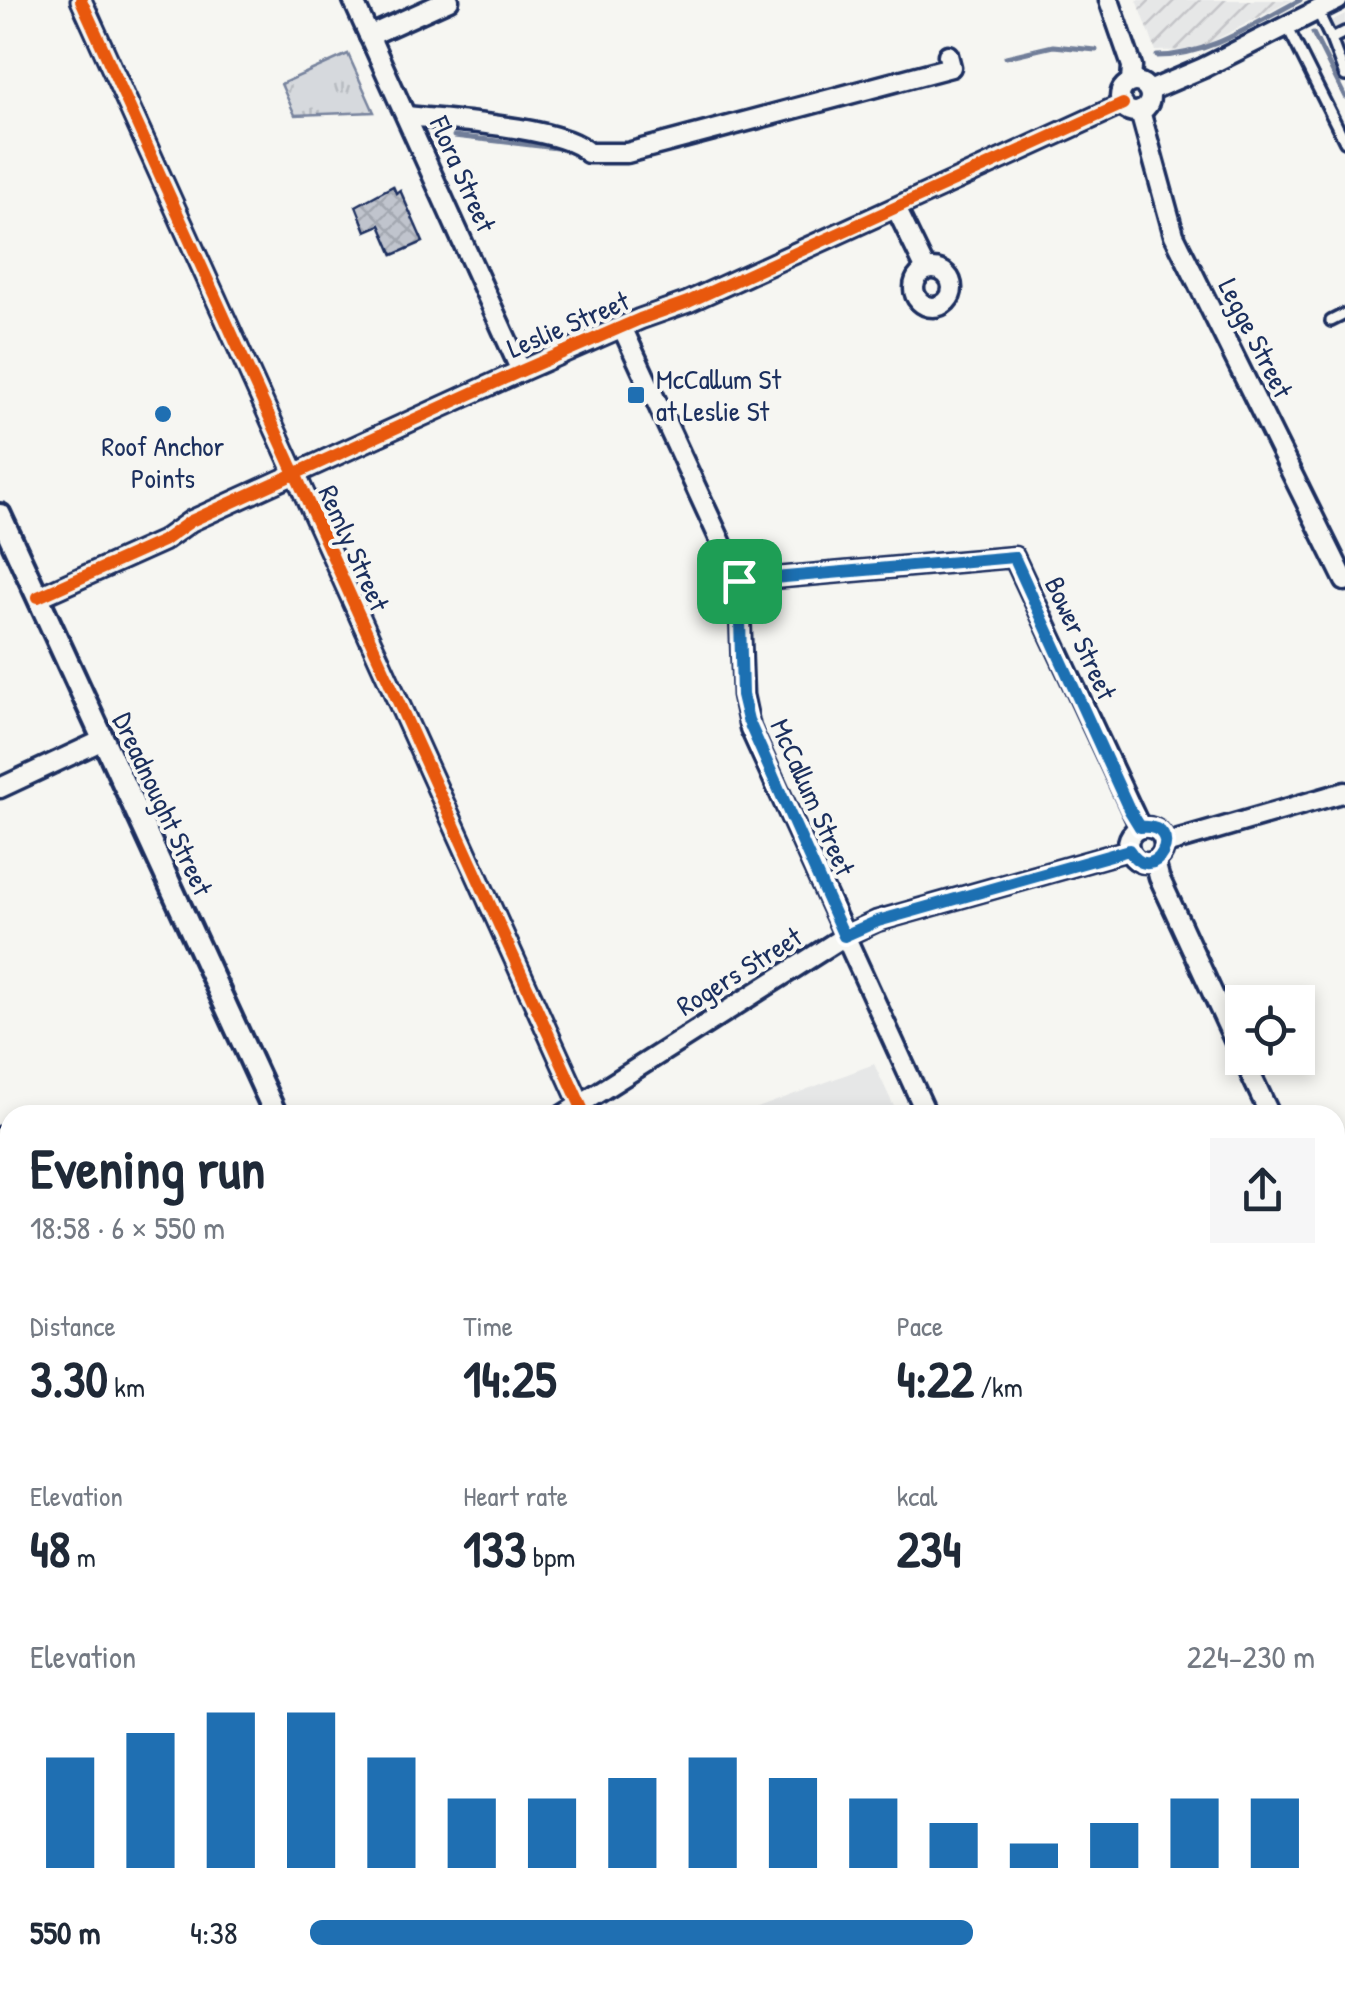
<!DOCTYPE html>
<html lang="en">
<head>
<meta charset="utf-8">
<style>
	:root { --surface:#fff; --page:#f6f6f7; --text:#1f2937; --muted:#747a83; --accent:#1f6fb2 }
	body { margin:0; font-family:"Patrick Hand",sans-serif; background:var(--page); color:var(--text); height:100vh; display:flex; flex-direction:column; font-size:38px; white-space:nowrap }
	* { box-sizing:border-box; margin:0 }
	p { font-size:32px; color:var(--muted) }
	.icon { flex:none; width:55px; height:55px; fill:none; stroke:currentColor; stroke-width:2; stroke-linecap:round; stroke-linejoin:round }
	.map { position:relative; flex:1; overflow:hidden }
	.side { position:absolute; left:0px; top:1105px; width:1345px; height:885px; display:flex; flex-direction:column; background:var(--surface); border-radius:30px 30px 0 0; box-shadow:0 5px 15px #0003 }
	.side>* { flex:none }
	.buttons { position:absolute; left:1225px; top:985px; display:grid; gap:20px }
	.buttons a { display:grid; place-items:center; width:90px; height:90px; border-radius:0px; background:var(--surface); box-shadow:0 5px 15px #0003; font-size:50px }
	.pin { position:absolute; display:grid; place-items:center; width:85px; height:85px; color:#fff; margin:-42px; border-radius:20px; box-shadow:0 5px 15px #0006 }
	.round { display:grid; place-items:center; flex:none; width:105px; height:105px; border-radius:0px; background:var(--page) }
	.head { display:flex; align-items:center; justify-content:space-between; height:170px; padding:0 30px }
	h1 { font-size:55px; font-weight:800; line-height:75px }
	.figures { display:grid; grid-template-columns:repeat(3,1fr); gap:15px; height:170px; padding:10px 30px }
	.figures div { display:grid; align-content:center }
	.figures b { font-size:50px; font-weight:800 }
	.figures small { font-size:28px; font-weight:400 }
	.figures p { font-size:28px }
	.chart { height:280px; padding:20px 30px }
	.chart p { display:flex; justify-content:space-between }
	.chart svg { width:100%; height:180px; margin-top:10px; stroke:var(--accent); stroke-width:6 }
	ul { padding:0 30px; list-style:none; font-size:32px }
	li { display:grid; grid-template-columns:160px 120px 1fr; align-items:center; height:75px }
	li i { height:25px; border-radius:12px; background:var(--accent) }
	.map>svg:first-child { display:block }
	.built { fill:#e6e7e7 }
	.industrial { fill:url(#industrial-furrows) }
	.grass { fill:url(#grass-tufts); stroke:#78849e; stroke-width:2.5 }
	.lines { fill:none; stroke-linecap:round; stroke-linejoin:round }
	.stream { stroke:#717e99; stroke-width:5 }
	.building { fill:url(#building-cross-hatch); stroke:#1b2f5e; stroke-width:2.5 }
	.service-casing { stroke:#1b2f5e; stroke-width:16 }
	.minor-casing { stroke:#1b2f5e; stroke-width:25 }
	.tertiary-casing { stroke:#1b2f5e; stroke-width:28 }
	.secondary-casing { stroke:#1b2f5e; stroke-width:30 }
	.path { stroke:#1b2f5e; stroke-width:2.5; stroke-dasharray:10 8; stroke-linecap:butt }
	.service { stroke:#f6f6f2; stroke-width:9 }
	.minor { stroke:#f6f6f2; stroke-width:18 }
	.tertiary { stroke:#f6f6f2; stroke-width:20 }
	.secondary { stroke:#f6f6f2; stroke-width:22 }
	.cycleway-casing { stroke:#f6f6f2; stroke-width:19 }
	.cycleway { stroke:#e8590c; stroke-width:12 }
	.route-casing { stroke:#fff; stroke-width:20 }
	.route { stroke:#1f6fb2; stroke-width:12 }
	.poi-dot { fill:#1f6fb2; stroke:#f6f6f2; stroke-width:4 }
	.labels { text-anchor:middle; stroke-width:8; stroke-linejoin:round; paint-order:stroke }
	.street-label { font-size:28px; fill:#1b2f5e; stroke:#f6f6f2 }
	.poi-label { font-size:28px; fill:#1b2f5e; stroke:#f6f6f2; text-anchor:start }
</style>
</head>
<body>
<div class="map">
<svg width="1345" height="1990" viewBox="0 0 1345 1990">
	<defs>
		<pattern id="industrial-furrows" width="10" height="10" patternUnits="userSpaceOnUse" patternTransform="scale(2.5)"><rect width="10" height="10" fill="#e6e7e7"/><path d="M-1 1l2-2M0 10L10 0M9 11l2-2" fill="none" stroke="#c5c6c9"/></pattern>
		<pattern id="grass-tufts" width="24" height="20" patternUnits="userSpaceOnUse" patternTransform="scale(2.5)"><rect width="24" height="20" fill="#d6d9dd"/><path d="M3 7l-1-3M5 7V3M7 7l1-3M15 17l-1-3M17 17v-4M19 17l1-3" fill="none" stroke="#b7bbc0"/></pattern>
		<pattern id="building-cross-hatch" width="8" height="8" patternUnits="userSpaceOnUse" patternTransform="scale(2.5)"><rect width="8" height="8" fill="#c0c4cd"/><path d="M0 0l8 8M0 8l8-8" fill="none" stroke="#a4a9b2"/></pattern>
	</defs>
	<rect width="100%" height="100%" fill="#f6f6f2"/>
	<filter id="ink" filterUnits="userSpaceOnUse"><feTurbulence type="fractalNoise" baseFrequency=".01" numOctaves="2"/><feDisplacementMap in="SourceGraphic" scale="20" xChannelSelector="R" yChannelSelector="G"/><feConvolveMatrix kernelMatrix="1 2 1 2 8 2 1 2 1" color-interpolation-filters="sRGB"/></filter>
	<g filter="url(#ink)">
		<polygon class="built" points="874,1064 898,1115 739,1115"/>
		<g class="industrial">
			<polygon points="1137,0 1292,0 1196,50 1156,51"/>
			<polygon points="1345,14 1345,84 1317,28"/>
		</g>
		<g class="grass">
			<polygon points="348,54 374,112 295,115 281,84"/>
			<polygon points="1345,1919 1345,1990 1201,1990 1221,1980 1335,1980 1335,1924"/>
			<polygon points="164,1980 504,1980 516,1990 172,1990"/>
		</g>
		<g class="lines">
			<g class="stream">
				<polyline points="1313,33 1345,97"/>
				<path d="M1157 56C1209 56 1255 23 1300 0"/>
				<polyline points="1006,57 1053,46 1096,50"/>
				<polyline points="454,136 565,149"/>
			</g>
		</g>
		<polygon class="building" points="393,186 396,193 400,190 423,242 393,255 380,225 366,231 356,206"/>
		<g class="lines">
			<g class="service-casing">
				<g id="service">
					<polyline points="1317,10 1331,39 1345,32"/>
					<polyline points="1287,26 1345,142"/>
					<polyline points="1331,39 1345,76"/>
					<polyline points="1331,321 1345,314"/>
				</g>
			</g>
			<g class="minor-casing">
				<g id="minor">
					<polyline points="81,0 585,1115"/>
					<polyline points="353,0 521,371"/>
					<polyline points="1109,0 1132,66 1131,82"/>
					<polyline points="369,36 449,0"/>
					<circle cx="1135" cy="97" r="15"/>
					<polyline points="1149,91 1203,68 1338,0"/>
					<polyline points="1140,111 1174,235 1345,581"/>
					<path d="M406 116C444 120 566 127 588 153H627L951 67 948 55"/>
					<polyline points="896,208 926,270"/>
					<circle cx="933" cy="288" r="19"/>
					<polyline points="622,327 739,581 743,695 750,728 927,1115"/>
					<polyline points="739,581 1014,557 1140,827"/>
					<polyline points="38,597 163,541 191,521 521,371 640,319 688,302 1123,104"/>
					<polyline points="0,788 103,740"/>
					<circle cx="1146" cy="845" r="18"/>
					<polyline points="1165,844 1345,792"/>
					<polyline points="1155,861 1159,877 1242,1057"/>
					<polyline points="1243,1058 1270,1115"/>
					<polyline points="563,1115 845,936 877,921 1129,850"/>
					<polyline points="0,1137 10,1135"/>
					<polyline points="1335,1475 1345,1471"/>
					<polyline points="0,1561 10,1583"/>
					<polyline points="1335,1577 1345,1597"/>
					<polyline points="1335,1894 1345,1889"/>
					<polyline points="133,1980 140,1990"/>
					<polyline points="547,1980 559,1990"/>
					<polyline points="707,1980 711,1990"/>
					<polyline points="958,1980 964,1990"/>
					<polyline points="624,1990 628,1980"/>
					<polyline points="1145,1990 1165,1980"/>
				</g>
			</g>
			<g class="tertiary-casing">
				<g id="tertiary">
					<polyline points="0,515 276,1115"/>
					<polyline points="0,1378 10,1362"/>
				</g>
			</g>
			<g class="secondary-casing">
				<g id="secondary">
					<polyline points="1335,1357 1345,1352"/>
					<polyline points="52,1990 73,1980"/>
				</g>
			</g>
			<polyline class="path" points="1335,1274 1345,1294"/>
			<use href="#service" class="service"/>
			<use href="#minor" class="minor"/>
			<use href="#tertiary" class="tertiary"/>
			<use href="#secondary" class="secondary"/>
			<g class="cycleway-casing">
				<g id="cycleway">
					<polyline points="81,0 585,1115"/>
					<polyline points="38,597 163,541 191,521 521,371 640,319 688,302 1123,104"/>
				</g>
			</g>
			<use href="#cycleway" class="cycleway"/>
		</g>
	</g>
	<g class="lines" filter="url(#ink)">
		<g class="route-casing">
			<path id="route" d="M1014 557 1129 809 1140 827C1190 823 1154 891 1129 850L878 921 844 936 748 720 742 695 739 581Z"/>
		</g>
		<use href="#route" class="route"/>
	</g>
	<g class="poi-dot">
		<rect x="626" y="385" width="20" height="20" rx="5"/>
		<circle cx="163" cy="414" r="10"/>
	</g>
	<g class="labels">
		<g class="street-label">
			<text transform="translate(463 174) rotate(66)" y="10">Flora Street</text>
			<text transform="translate(568 324) rotate(-23)" y="10">Leslie Street</text>
			<text transform="translate(1256 338) rotate(63)" y="10">Legge Street</text>
			<text transform="translate(354 548) rotate(66)" y="10">Remly Street</text>
			<text transform="translate(1081 638) rotate(65)" y="10">Bower Street</text>
			<text transform="translate(813 797) rotate(66)" y="10">McCallum Street</text>
			<text transform="translate(163 804) rotate(65)" y="10">Dreadnought Street</text>
			<text transform="translate(739 971) rotate(-32)" y="10">Rogers Street</text>
		</g>
		<g class="poi-label">
			<text x="656" y="389">McCallum St<tspan x="656" dy="32">at Leslie St</tspan></text>
			<text x="163" y="456" text-anchor="middle">Roof Anchor<tspan x="163" dy="32">Points</tspan></text>
		</g>
	</g>
</svg>
<div class="buttons">
<a><svg class="icon" aria-label="locate" viewBox="0 0 24 24"><circle cx="12" cy="12" r="6"/><path d="M12 2v4M12 18v4M2 12h4M18 12h4"/></svg></a>
</div>
<div class="pin" style="left:739px;top:581px;background:#1e9e55"><svg class="icon" aria-label="arrive" viewBox="0 0 24 24"><path d="M6 21V4h12l-3 4 3 4H6"/></svg></div>
<section class="side">
<div class="head"><div><h1>Evening run</h1><p>18:58 · 6 × 550 m</p></div><a class="round"><svg class="icon" aria-label="share" viewBox="0 0 24 24"><path d="M12 15V3M7 8l5-5 5 5M5 13v7h14v-7"/></svg></a></div>
<div class="figures">
<div><p>Distance</p><b>3.30<small> km</small></b></div>
<div><p>Time</p><b>14:25</b></div>
<div><p>Pace</p><b>4:22<small> /km</small></b></div>
</div>
<div class="figures">
<div><p>Elevation</p><b>48<small> m</small></b></div>
<div><p>Heart rate</p><b>133<small> bpm</small></b></div>
<div><p>kcal</p><b>234</b></div>
</div>
<div class="chart"><p><span>Elevation</span>224–230 m</p>
<svg viewBox="0 0 160 44" preserveAspectRatio="none"><path d="M5 44V17M15 44V11M25 44V6M35 44V6M45 44V17M55 44V27M65 44V27M75 44V22M85 44V17M95 44V22M105 44V27M115 44V33M125 44V38M135 44V33M145 44V27M155 44V27"/></svg>
</div>
<ul>
<li><b>550 m</b>4:38<i style="width:66%"></i></li>
</ul>
</section>
</div>
</body>
</html>
